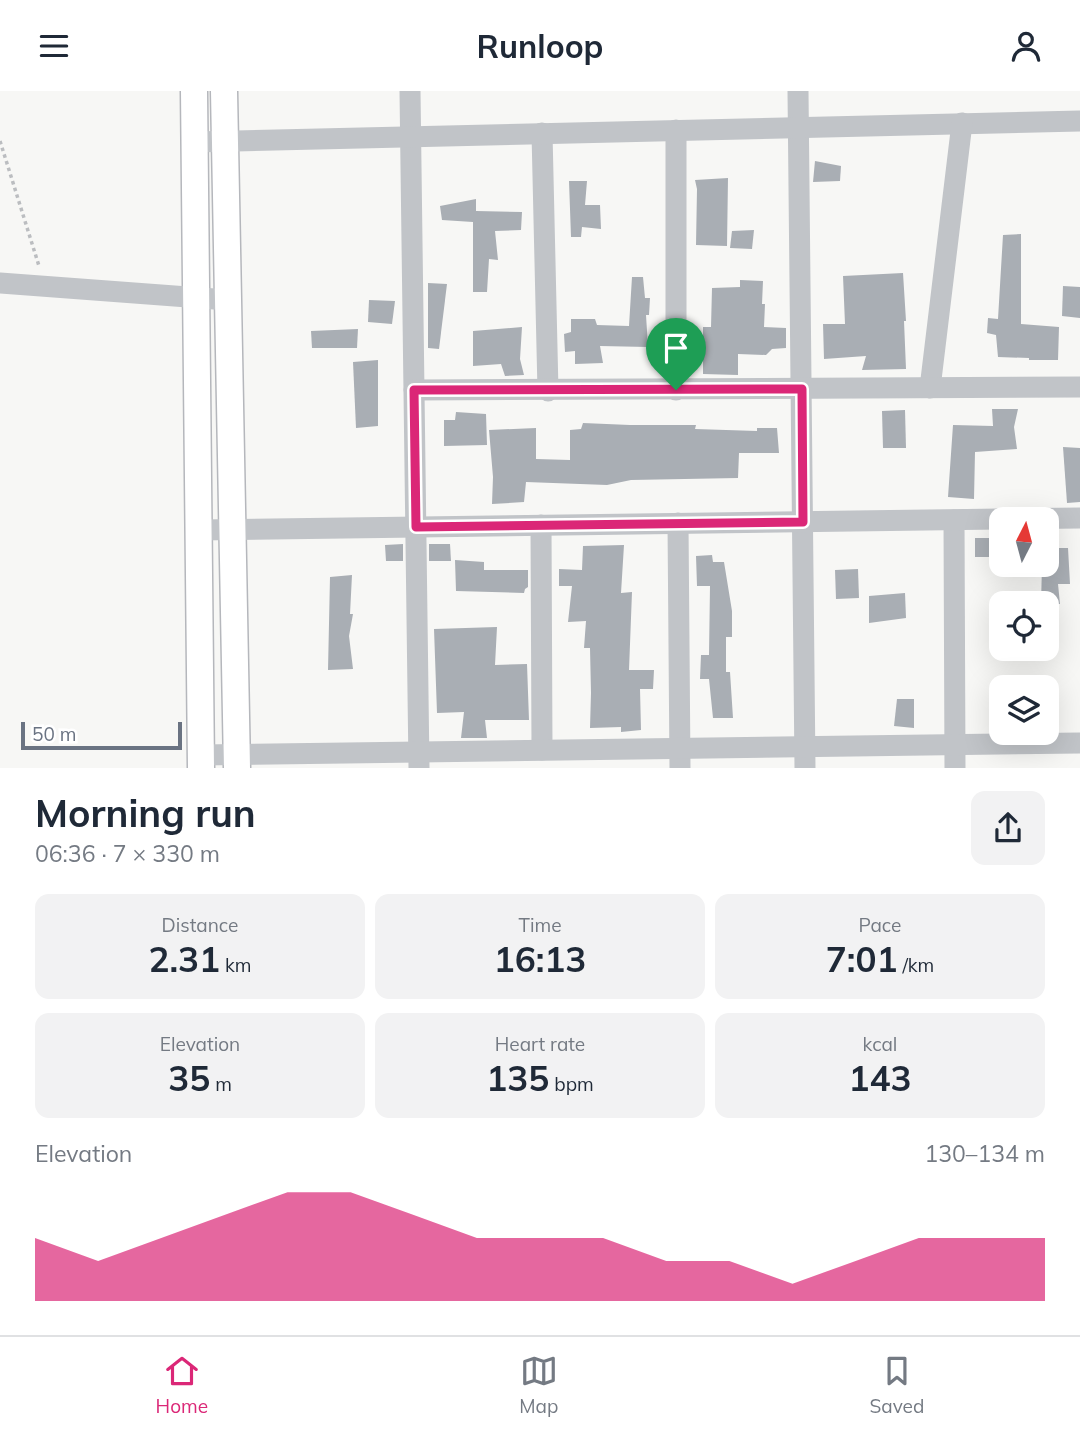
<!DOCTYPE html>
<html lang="en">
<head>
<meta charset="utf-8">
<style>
	:root { --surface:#fff; --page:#f2f2f3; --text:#1f2937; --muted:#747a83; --line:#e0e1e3; --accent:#db2777 }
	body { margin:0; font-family:Mulish,sans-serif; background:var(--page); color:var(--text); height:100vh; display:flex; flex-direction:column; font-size:26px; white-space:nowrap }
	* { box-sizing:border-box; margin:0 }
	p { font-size:23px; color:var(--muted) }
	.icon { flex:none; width:38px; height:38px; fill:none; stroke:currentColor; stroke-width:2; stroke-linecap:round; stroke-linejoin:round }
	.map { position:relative; height:677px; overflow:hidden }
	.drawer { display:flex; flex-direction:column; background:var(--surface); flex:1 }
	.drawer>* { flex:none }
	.needle { width:46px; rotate:6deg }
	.controls { position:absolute; left:989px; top:416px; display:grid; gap:14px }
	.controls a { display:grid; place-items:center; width:70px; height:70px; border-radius:14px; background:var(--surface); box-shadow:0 7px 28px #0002; font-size:35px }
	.scale { position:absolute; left:21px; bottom:18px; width:161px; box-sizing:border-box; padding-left:7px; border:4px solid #6a7382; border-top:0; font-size:19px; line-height:24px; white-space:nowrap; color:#6a7382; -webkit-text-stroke:5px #fff; paint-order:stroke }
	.pin { position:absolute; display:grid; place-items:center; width:60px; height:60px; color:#fff; margin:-72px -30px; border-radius:50% 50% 50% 0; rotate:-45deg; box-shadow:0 0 7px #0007 }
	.pin .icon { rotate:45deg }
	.round { display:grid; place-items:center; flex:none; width:74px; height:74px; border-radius:14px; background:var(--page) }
	.summary { display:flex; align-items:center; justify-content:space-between; height:119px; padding:0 35px }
	h1 { font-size:38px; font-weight:700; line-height:52px }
	.figures { display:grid; grid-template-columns:repeat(3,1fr); gap:10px; height:119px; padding:7px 35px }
	.figures div { display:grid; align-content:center; border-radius:14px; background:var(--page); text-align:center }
	.figures b { font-size:35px; font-weight:700 }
	.figures small { font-size:19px; font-weight:400 }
	.figures p { font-size:19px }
	.chart { height:196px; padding:14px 35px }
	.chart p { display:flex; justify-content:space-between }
	.chart svg { width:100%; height:126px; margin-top:7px; fill:var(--accent); opacity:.7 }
	header { display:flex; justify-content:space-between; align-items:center; height:91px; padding:0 35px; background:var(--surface); font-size:32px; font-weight:700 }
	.dock { display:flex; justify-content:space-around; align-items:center; height:98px; border-top:2px solid var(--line); background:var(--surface); font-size:19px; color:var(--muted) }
	.dock a { display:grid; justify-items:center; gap:4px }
	.dock .active { color:var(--accent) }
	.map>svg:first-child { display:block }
	.building { fill:#a9aeb4 }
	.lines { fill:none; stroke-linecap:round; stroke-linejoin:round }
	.major-casing { stroke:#b5b7bc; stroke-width:29 }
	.path { stroke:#bbbdc0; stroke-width:3.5; stroke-dasharray:3.5 3.5; stroke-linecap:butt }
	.minor { stroke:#c1c4c8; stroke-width:21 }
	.major { stroke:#fff; stroke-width:26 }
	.route-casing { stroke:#fff; stroke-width:14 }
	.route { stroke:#db2777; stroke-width:9 }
</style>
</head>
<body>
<header><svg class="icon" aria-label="menu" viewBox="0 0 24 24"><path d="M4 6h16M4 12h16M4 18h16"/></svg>Runloop<svg class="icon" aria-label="person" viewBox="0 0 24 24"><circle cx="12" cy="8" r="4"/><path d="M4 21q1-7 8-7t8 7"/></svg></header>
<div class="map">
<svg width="1080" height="677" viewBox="0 0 1080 677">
	<rect width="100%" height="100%" fill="#f7f7f5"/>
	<g class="building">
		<polygon points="815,70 841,75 840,90 813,91"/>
		<polygon points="728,87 727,155 696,154 697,98 695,89"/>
		<polygon points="569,90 587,90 585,114 600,114 601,138 582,136 581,146 571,146"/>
		<polygon points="476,108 476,120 522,121 521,139 495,140 498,169 489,168 487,201 473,201 473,131 442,129 440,115"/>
		<polygon points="754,139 752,158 730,157 732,140"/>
		<polygon points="1021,143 1021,233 1059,236 1058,269 1029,269 1029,267 998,266 996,244 987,242 988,227 998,228 1003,144"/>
		<polygon points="903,182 906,230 904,230 906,278 862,279 866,265 824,268 823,233 845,233 843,185"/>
		<polygon points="632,186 643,186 645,207 650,207 649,224 646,224 648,256 600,255 603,272 575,273 575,260 565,261 564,243 571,241 571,228 595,228 597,234 629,235"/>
		<polygon points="740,189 763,190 762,213 765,213 764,236 786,237 786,257 772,258 766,264 738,263 738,284 703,283 703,236 711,236 712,197 740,196"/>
		<polygon points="428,192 447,193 439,258 428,257"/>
		<polygon points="1063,195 1080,196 1080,227 1062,225"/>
		<polygon points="369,209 395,210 392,233 368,231"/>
		<polygon points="522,236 520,268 524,284 505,285 501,273 473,275 473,240"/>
		<polygon points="358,238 357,257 312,257 311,240"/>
		<polygon points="378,269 378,335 356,337 353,271"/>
		<polygon points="992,318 1018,318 1014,336 1017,358 975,361 974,408 948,406 953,334 993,335"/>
		<polygon points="905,319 906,357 883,357 882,320"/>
		<polygon points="456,321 486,323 487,354 444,355 444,329 455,329"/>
		<polygon points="583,332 630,334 696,334 695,338 757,340 757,337 777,337 779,362 739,362 738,387 631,389 607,394 526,391 524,411 492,413 493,386 489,339 536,337 536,368 570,369 570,339 581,338"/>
		<polygon points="1063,356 1080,357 1080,411 1067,412"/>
		<rect x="975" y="447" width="23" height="19"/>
		<polygon points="403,453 403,470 386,470 385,454"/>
		<polygon points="429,453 450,453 451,470 429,470"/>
		<polygon points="624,454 621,502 632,501 629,579 654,579 653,598 640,598 641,639 621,641 621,636 590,637 591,602 590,557 584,557 586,530 568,531 572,495 559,495 559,478 582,479 583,455"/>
		<polygon points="1046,457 1068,457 1070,493 1058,493 1060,513 1041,513 1042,474 1046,474"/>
		<polygon points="712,464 713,471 724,471 732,520 732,546 726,546 726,581 730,581 733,627 713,627 709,588 700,588 701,564 709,564 710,495 697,495 696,465"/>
		<polygon points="455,469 484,471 484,479 528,479 528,496 525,498 524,502 456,500"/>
		<polygon points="858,478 859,507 836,508 835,479"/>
		<polygon points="352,484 350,523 353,523 349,545 353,578 328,579 330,486"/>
		<polygon points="905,502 906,527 869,532 869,505"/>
		<polygon points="497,536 495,574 527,573 529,629 485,629 487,647 461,647 464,621 437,622 434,538"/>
		<polygon points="897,608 914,608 914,637 894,635"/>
	</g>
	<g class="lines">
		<g class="major-casing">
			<g id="major">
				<polyline points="194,0 201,677"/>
				<polyline points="224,0 237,677"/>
			</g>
		</g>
		<polyline class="path" points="0,50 39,175"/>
		<g class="minor">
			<polyline points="410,0 419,677"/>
			<polyline points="798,0 805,677"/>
			<polyline points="676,39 676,299"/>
			<polyline points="542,42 548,300"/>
			<polyline points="195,51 1080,30"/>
			<polyline points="0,192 228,209"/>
			<polyline points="930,297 962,32"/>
			<polyline points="414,299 1080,296"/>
			<polyline points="954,429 955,677"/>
			<polyline points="678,432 680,677"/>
			<polyline points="541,434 542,659"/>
			<polyline points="199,439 1080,427"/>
			<polyline points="201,664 1080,652"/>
		</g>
		<use href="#major" class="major"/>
	</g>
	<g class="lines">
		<g class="route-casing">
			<polygon id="route" points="802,298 803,431 416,436 414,299"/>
		</g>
		<use href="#route" class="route"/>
	</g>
</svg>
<div class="controls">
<a><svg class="needle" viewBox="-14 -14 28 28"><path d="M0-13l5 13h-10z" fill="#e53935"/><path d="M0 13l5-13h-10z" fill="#747a83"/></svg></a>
<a><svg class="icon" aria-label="locate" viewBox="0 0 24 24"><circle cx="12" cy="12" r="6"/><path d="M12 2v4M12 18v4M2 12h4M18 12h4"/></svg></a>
<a><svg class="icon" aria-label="layers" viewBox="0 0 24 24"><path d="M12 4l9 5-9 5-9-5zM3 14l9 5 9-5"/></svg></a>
</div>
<div class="scale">50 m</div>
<div class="pin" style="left:676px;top:299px;background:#1e9e55"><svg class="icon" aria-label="arrive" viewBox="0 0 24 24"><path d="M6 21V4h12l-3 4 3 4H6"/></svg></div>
</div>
<section class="drawer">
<div class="summary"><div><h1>Morning run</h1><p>06:36 · 7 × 330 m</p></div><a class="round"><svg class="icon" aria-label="share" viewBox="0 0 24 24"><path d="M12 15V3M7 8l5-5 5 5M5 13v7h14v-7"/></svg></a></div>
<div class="figures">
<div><p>Distance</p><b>2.31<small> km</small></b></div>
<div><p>Time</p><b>16:13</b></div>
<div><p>Pace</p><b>7:01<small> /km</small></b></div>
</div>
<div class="figures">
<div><p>Elevation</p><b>35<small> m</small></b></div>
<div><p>Heart rate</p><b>135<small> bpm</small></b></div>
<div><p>kcal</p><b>143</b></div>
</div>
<div class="chart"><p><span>Elevation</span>130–134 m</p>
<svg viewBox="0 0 160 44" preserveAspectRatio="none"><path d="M0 44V22L10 30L20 22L30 14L40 6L50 6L60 14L70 22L80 22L90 22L100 30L110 30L120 38L130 30L140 22L150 22L160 22V44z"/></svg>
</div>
</section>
<nav class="dock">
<a class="active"><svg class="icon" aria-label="home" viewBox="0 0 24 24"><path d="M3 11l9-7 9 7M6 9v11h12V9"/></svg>Home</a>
<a><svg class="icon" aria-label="map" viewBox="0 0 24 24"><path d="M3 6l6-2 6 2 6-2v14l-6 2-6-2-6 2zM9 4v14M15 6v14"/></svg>Map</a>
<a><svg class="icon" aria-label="saved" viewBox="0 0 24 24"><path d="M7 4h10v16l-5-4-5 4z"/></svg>Saved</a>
</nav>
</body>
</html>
